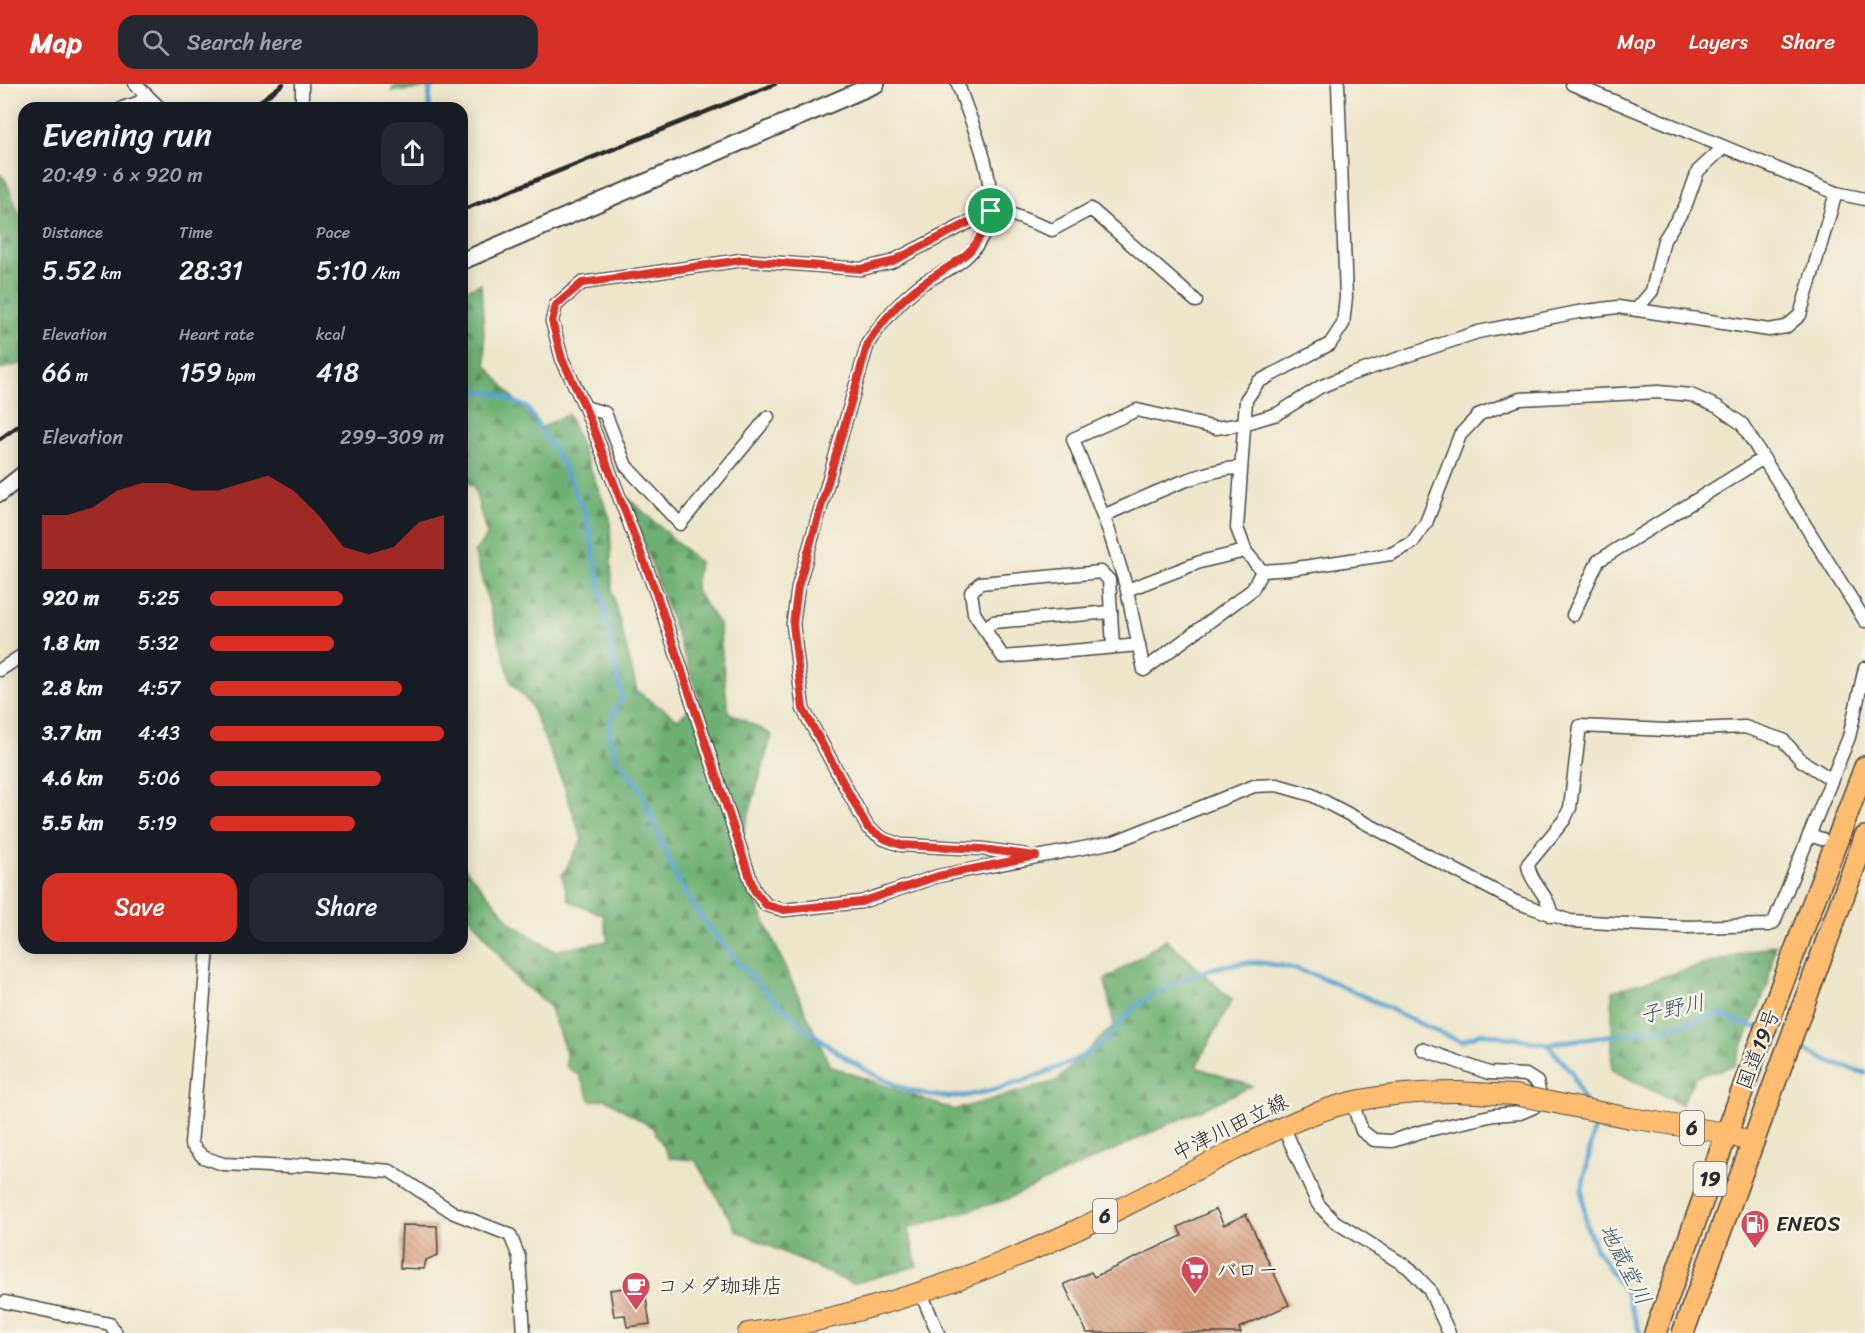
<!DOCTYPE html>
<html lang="en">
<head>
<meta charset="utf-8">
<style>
	:root { --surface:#171b24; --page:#242831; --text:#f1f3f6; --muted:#9ea1a6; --accent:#d93025 }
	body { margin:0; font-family:Sriracha,"Klee One",sans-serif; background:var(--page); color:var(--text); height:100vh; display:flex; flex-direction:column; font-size:22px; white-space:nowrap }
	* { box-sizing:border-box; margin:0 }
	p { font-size:20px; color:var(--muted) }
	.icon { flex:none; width:33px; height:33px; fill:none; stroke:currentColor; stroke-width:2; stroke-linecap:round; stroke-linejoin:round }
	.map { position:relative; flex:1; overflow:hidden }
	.sheet { position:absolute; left:18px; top:18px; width:450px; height:852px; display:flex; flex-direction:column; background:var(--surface); border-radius:18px; box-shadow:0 3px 15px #0003 }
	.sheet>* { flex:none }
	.pin { position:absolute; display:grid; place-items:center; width:51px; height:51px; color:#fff; margin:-26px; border:3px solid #fff; border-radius:50%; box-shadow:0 2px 6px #0007 }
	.round { display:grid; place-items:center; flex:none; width:63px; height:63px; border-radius:18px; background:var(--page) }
	.headline { display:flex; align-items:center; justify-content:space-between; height:102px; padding:0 24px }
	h1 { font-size:33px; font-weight:600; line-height:45px }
	.figures { display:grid; grid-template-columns:repeat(3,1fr); gap:9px; height:102px; padding:6px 24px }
	.figures div { display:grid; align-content:center }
	.figures b { font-size:26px; font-weight:600 }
	.figures small { font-size:16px; font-weight:400 }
	.figures p { font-size:16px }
	.chart { height:168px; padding:12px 24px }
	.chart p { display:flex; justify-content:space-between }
	.chart svg { width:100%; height:108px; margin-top:6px; fill:var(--accent); opacity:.7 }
	.button { display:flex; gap:12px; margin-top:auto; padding:12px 24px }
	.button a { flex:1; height:69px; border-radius:18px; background:var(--accent); color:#fff; font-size:24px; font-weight:600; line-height:69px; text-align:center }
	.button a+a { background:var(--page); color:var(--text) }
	ul { padding:0 24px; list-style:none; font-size:20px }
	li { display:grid; grid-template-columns:96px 72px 1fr; align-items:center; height:45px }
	li i { height:15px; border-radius:8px; background:var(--accent) }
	header { display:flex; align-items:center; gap:36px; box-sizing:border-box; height:84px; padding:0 30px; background:var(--accent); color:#fff }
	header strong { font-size:28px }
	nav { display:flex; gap:33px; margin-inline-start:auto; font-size:21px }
	.search { width:420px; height:54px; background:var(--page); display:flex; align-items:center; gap:15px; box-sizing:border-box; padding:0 21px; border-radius:18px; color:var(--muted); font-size:22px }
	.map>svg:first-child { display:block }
	.forest { fill:url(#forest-firs); stroke:#4c6e4f; stroke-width:1.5 }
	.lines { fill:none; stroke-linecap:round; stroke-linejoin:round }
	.stream { stroke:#56a3cf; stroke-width:5 }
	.building { fill:url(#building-back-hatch) }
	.minor-casing { stroke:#484743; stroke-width:15 }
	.tertiary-casing { stroke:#484743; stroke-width:20 }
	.primary-casing { stroke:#484743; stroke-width:22 }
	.trunk-casing { stroke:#484743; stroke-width:24 }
	.minor { stroke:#fff; stroke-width:12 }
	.tertiary { stroke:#fff; stroke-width:16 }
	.primary { stroke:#fdbc6f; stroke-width:20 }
	.trunk { stroke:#fdbc6f; stroke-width:21 }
	.rail { stroke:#2b2b2b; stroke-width:4.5 }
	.primary-bridge-casing { stroke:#484743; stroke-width:22; stroke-linecap:butt }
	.primary-bridge { stroke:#fdbc6f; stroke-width:20 }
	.route-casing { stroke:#fff; stroke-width:12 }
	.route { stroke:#d93025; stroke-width:8 }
	.labels { text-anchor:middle; stroke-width:5; stroke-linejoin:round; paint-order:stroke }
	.shield { fill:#f7f3e8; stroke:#686764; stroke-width:1.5 }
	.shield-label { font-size:20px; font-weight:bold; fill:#2b2b2b }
	.street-label { font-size:21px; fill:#2b2b2b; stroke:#f7f3e8 }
	.poi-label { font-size:21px; fill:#2b2b2b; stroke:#f7f3e8; text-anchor:start }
	.water-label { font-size:22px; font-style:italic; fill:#3c5b6d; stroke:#f7f3e8 }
</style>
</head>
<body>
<header>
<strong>Map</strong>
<div class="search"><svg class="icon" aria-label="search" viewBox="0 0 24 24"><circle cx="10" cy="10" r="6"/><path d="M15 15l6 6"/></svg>Search here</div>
<nav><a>Map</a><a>Layers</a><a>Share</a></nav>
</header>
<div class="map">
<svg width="1865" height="1249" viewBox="0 0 1865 1249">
	<defs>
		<pattern id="forest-firs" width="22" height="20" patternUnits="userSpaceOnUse" patternTransform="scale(1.5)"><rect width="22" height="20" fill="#6eb073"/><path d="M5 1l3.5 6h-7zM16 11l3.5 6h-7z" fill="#5b8f5f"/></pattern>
		<pattern id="building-back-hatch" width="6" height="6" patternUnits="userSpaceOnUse" patternTransform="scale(1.5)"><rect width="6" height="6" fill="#d79c7c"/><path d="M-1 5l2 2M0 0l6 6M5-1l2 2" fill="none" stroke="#af7f66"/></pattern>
	</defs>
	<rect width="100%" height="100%" fill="#f7f3e8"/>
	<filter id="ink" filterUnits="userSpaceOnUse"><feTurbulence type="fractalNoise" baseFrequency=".0167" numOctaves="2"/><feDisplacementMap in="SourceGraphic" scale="12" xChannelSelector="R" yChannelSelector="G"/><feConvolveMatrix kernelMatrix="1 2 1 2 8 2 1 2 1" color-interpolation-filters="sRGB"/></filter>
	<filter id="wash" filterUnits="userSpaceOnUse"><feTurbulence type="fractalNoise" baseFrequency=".008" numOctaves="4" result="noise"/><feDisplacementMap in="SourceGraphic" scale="24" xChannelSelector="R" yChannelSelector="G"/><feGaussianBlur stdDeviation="1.35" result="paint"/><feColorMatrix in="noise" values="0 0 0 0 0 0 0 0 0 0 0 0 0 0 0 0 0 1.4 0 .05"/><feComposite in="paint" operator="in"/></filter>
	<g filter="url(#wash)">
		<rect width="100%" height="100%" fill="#ede6cb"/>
		<g class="forest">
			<polygon points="394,0 465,0 392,8"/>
			<polygon points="0,90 6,97 24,143 24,279 0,285"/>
			<polygon points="481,200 486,281 539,345 568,330 610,434 612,507 637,607 678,635 700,616 628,414 699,478 695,506 719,540 728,628 772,651 736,774 830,982 954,1026 1056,997 1114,941 1105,896 1166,855 1232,916 1196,983 1252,1002 1005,1116 908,1144 917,1182 852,1200 737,1147 695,1076 670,1074 653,1044 606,1015 591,1017 579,991 566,982 566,968 549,922 518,896 462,822 462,781 513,840 554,867 608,857 603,831 569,817 562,791 582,756 563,699 530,620 511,598 474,468 487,452 474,403 462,395 462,207"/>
			<polygon points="1775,860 1768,900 1734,982 1695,993 1681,1021 1612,986 1612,907"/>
		</g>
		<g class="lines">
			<g class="stream">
				<polyline points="429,24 430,0"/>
				<path d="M462 306 497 309 527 324 561 377 587 434 622 615C606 637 605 651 619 677 624 686 634 694 639 704 649 724 655 746 665 766 670 778 675 791 681 802 724 877 856 1013 949 1013 984 1013 1063 985 1093 966 1109 956 1119 939 1132 926 1151 906 1207 884 1234 880 1310 869 1392 934 1461 957L1482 949 1547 960 1673 943 1717 930 1762 945"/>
				<polyline points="1547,960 1572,988 1585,1021"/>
				<polyline points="1794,961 1833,979 1865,989"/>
				<polyline points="1588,1030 1594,1045 1582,1106 1586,1140 1595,1163 1626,1209 1640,1249"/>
			</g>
		</g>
		<g id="blocks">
			<g class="building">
				<polygon points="1216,1125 1224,1141 1246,1130 1289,1221 1239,1244 1241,1249 1087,1249 1064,1200 1091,1188 1094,1193 1182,1152 1178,1143"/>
				<polygon points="402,1141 437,1142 438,1171 426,1176 424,1185 400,1184"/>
				<polygon points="644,1201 650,1240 627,1243 625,1231 614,1232 610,1206"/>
			</g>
		</g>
	</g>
	<g filter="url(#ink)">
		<use href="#blocks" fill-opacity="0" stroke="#484743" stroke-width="1.5"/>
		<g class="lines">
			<g class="minor-casing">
				<g id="minor">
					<polyline points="135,0 160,24"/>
					<path d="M958 0C975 52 1016 126 967 172 954 185 935 191 920 201 900 217 882 238 868 259L798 503 793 540 803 625 868 744 884 755 901 761 983 765 1026 771"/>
					<polyline points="1338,0 1346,213 1343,240 1330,260 1258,298 1246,316 1237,444 1246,468 1262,487 1290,485 1391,470 1412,459 1426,439 1460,351 1480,330 1520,315 1658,308 1691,311 1718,323 1742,340 1865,537"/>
					<polyline points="1572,0 1836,109 1865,115"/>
					<polyline points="122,24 138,19 147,11"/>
					<polyline points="302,24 302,0"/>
					<polyline points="1196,217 1091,125 1052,146 1011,130 991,127 891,178 861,185 742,176 582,199 556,221 552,237 562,275 585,323 658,514 754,806 766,821 784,826 861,818 938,792 1114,758 1254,702 1277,701 1312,711 1516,818 1570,837 1687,843 1769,841 1774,838 1849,653 1865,584"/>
					<polyline points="1636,226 1652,207 1664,156 1685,123 1698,87 1724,63"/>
					<polyline points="585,323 605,329 626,382 680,440 768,333"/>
					<path d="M1103 432C1138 417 1204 383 1241 384"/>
					<polyline points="1262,487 1252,506 1144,586 1126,502 1109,447 1073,355 1137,326 1216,344 1243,340 1277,330 1320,303 1346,292 1478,248 1578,228 1618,223 1769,246 1786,243 1800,231 1836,109"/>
					<polyline points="1127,506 1200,478 1245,467"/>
					<polyline points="1573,531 1598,477 1762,375"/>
					<polyline points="984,545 993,538 1111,528"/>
					<polyline points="1113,563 1109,496 1101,488 980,499 971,508 974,529 1003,573 1139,561"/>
					<polyline points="0,586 24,570"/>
					<polyline points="1809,751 1822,755"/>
					<path d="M1551 832C1551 812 1529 799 1528 780L1564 736 1570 724 1580 642 1667 646 1745 643 1783 656 1802 677 1831 695"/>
					<polyline points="208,864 191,1060 203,1073 223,1080 291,1083 306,1080 390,1087 454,1129 510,1151 519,1173 524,1249"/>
					<polyline points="1352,1018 1362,1047 1374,1056 1392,1057 1420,1048 1494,1031 1520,1029 1534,1023 1540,1011 1537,998 1526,991 1489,989 1422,965"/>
					<polyline points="1283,1042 1318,1120 1334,1137 1409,1184 1429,1205 1449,1249"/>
					<polyline points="921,1209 938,1249"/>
					<polyline points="5,1218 110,1240 116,1249"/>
				</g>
			</g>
			<g class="tertiary-casing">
				<g id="tertiary">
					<polyline points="462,177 876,0"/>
					<polyline points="0,409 24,390"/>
				</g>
			</g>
			<g class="primary-casing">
				<g id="primary">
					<polyline points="1630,1034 1726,1049 1752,1059"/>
					<path d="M748 1249C864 1233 979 1192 1085 1142 1134 1118 1182 1093 1231 1068 1270 1049 1309 1028 1352 1018 1386 1010 1421 1008 1456 1008"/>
				</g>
			</g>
			<g class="trunk-casing">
				<g id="trunk">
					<polyline points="1655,1249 1754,974 1865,683"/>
					<polyline points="1683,1249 1865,753"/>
				</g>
			</g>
			<use href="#minor" class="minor"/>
			<use href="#tertiary" class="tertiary"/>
			<use href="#primary" class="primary"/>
			<use href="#trunk" class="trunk"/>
			<g class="rail">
				<polyline points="251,24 283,0"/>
				<polyline points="462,126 775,0"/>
				<polyline points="0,355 24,338"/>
			</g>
			<g class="primary-bridge-casing">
				<polyline id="primary-bridge" points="1456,1008 1515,1011 1630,1034"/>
			</g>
			<use href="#primary-bridge" class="primary-bridge"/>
		</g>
	</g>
	<g class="lines" filter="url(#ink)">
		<g class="route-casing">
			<path id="route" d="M991 127C975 176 958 174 921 201 900 216 882 238 868 259L798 503 793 540 803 625 868 744 885 755 901 761 982 765 1036 772 938 792 861 818 784 826 766 821 754 806 658 514 585 323 562 275 552 237 556 221 582 199 742 176 861 185 891 178Z"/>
		</g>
		<use href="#route" class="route"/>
	</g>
	<defs>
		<g id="fuel-pin" transform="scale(1.5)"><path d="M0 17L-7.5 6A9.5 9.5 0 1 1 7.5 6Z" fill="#d1495b" stroke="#f7f3e8"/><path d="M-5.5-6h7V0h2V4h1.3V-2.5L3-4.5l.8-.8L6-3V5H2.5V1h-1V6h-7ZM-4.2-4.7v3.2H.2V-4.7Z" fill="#fff"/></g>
		<g id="supermarket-pin" transform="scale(1.5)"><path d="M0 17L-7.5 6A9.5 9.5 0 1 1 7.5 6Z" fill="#d1495b" stroke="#f7f3e8"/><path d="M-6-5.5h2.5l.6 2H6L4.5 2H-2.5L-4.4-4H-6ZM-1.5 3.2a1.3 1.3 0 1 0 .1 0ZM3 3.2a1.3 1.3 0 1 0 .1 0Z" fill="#fff"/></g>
		<g id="cafe-pin" transform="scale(1.5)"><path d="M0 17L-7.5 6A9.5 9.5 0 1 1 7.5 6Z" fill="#d1495b" stroke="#f7f3e8"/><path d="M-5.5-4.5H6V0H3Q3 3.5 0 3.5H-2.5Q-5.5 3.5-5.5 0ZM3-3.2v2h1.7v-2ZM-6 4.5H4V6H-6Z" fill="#fff"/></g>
	</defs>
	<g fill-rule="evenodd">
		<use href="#fuel-pin" x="1755" y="1140"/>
		<use href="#supermarket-pin" x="1195" y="1186"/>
		<use href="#cafe-pin" x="636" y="1202"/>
	</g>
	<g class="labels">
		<g class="shield">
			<rect x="1680" y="1027" width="24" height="34" rx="4.5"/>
			<rect x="1693.5" y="1078" width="33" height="34" rx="4.5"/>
			<rect x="1093" y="1115" width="24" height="34" rx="4.5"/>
		</g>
		<g class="shield-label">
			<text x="1692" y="1051">6</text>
			<text x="1710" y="1102">19</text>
			<text x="1105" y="1139">6</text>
		</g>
		<g class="street-label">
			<text transform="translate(1758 965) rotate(-69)" y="7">国道19号</text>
			<text transform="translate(1230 1043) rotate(-26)" y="7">中津川田立線</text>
		</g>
		<g class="poi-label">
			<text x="1776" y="1147">ENEOS</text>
			<text x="1216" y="1193">バロー</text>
			<text x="657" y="1209">コメダ珈琲店</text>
		</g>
		<g class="water-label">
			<text transform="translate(1672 924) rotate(-12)" y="8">子野川</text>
			<text transform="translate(1626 1180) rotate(63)" y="8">地蔵堂川</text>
		</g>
	</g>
</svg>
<div class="pin" style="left:991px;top:127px;background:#1e9e55"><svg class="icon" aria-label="arrive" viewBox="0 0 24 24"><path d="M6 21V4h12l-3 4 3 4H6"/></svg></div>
<section class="sheet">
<div class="headline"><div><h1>Evening run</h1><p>20:49 · 6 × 920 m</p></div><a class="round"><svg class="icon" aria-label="share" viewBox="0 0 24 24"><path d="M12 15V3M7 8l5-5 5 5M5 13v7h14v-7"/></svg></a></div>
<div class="figures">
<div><p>Distance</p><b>5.52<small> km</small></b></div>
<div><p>Time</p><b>28:31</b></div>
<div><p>Pace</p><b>5:10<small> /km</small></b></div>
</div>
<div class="figures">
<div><p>Elevation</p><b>66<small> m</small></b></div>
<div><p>Heart rate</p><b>159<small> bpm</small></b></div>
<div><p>kcal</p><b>418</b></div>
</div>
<div class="chart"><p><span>Elevation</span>299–309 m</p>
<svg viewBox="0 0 160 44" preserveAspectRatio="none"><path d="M0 44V22L10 22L20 19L30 12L40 9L50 9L60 12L70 12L80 9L90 6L100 12L110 22L120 35L130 38L140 35L150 25L160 22V44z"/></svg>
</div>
<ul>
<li><b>920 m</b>5:25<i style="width:57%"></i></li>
<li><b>1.8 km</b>5:32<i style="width:53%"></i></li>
<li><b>2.8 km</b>4:57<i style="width:82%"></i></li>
<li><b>3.7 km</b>4:43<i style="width:100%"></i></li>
<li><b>4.6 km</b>5:06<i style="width:73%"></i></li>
<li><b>5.5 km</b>5:19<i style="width:62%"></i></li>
</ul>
<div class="button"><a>Save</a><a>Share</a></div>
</section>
</div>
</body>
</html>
